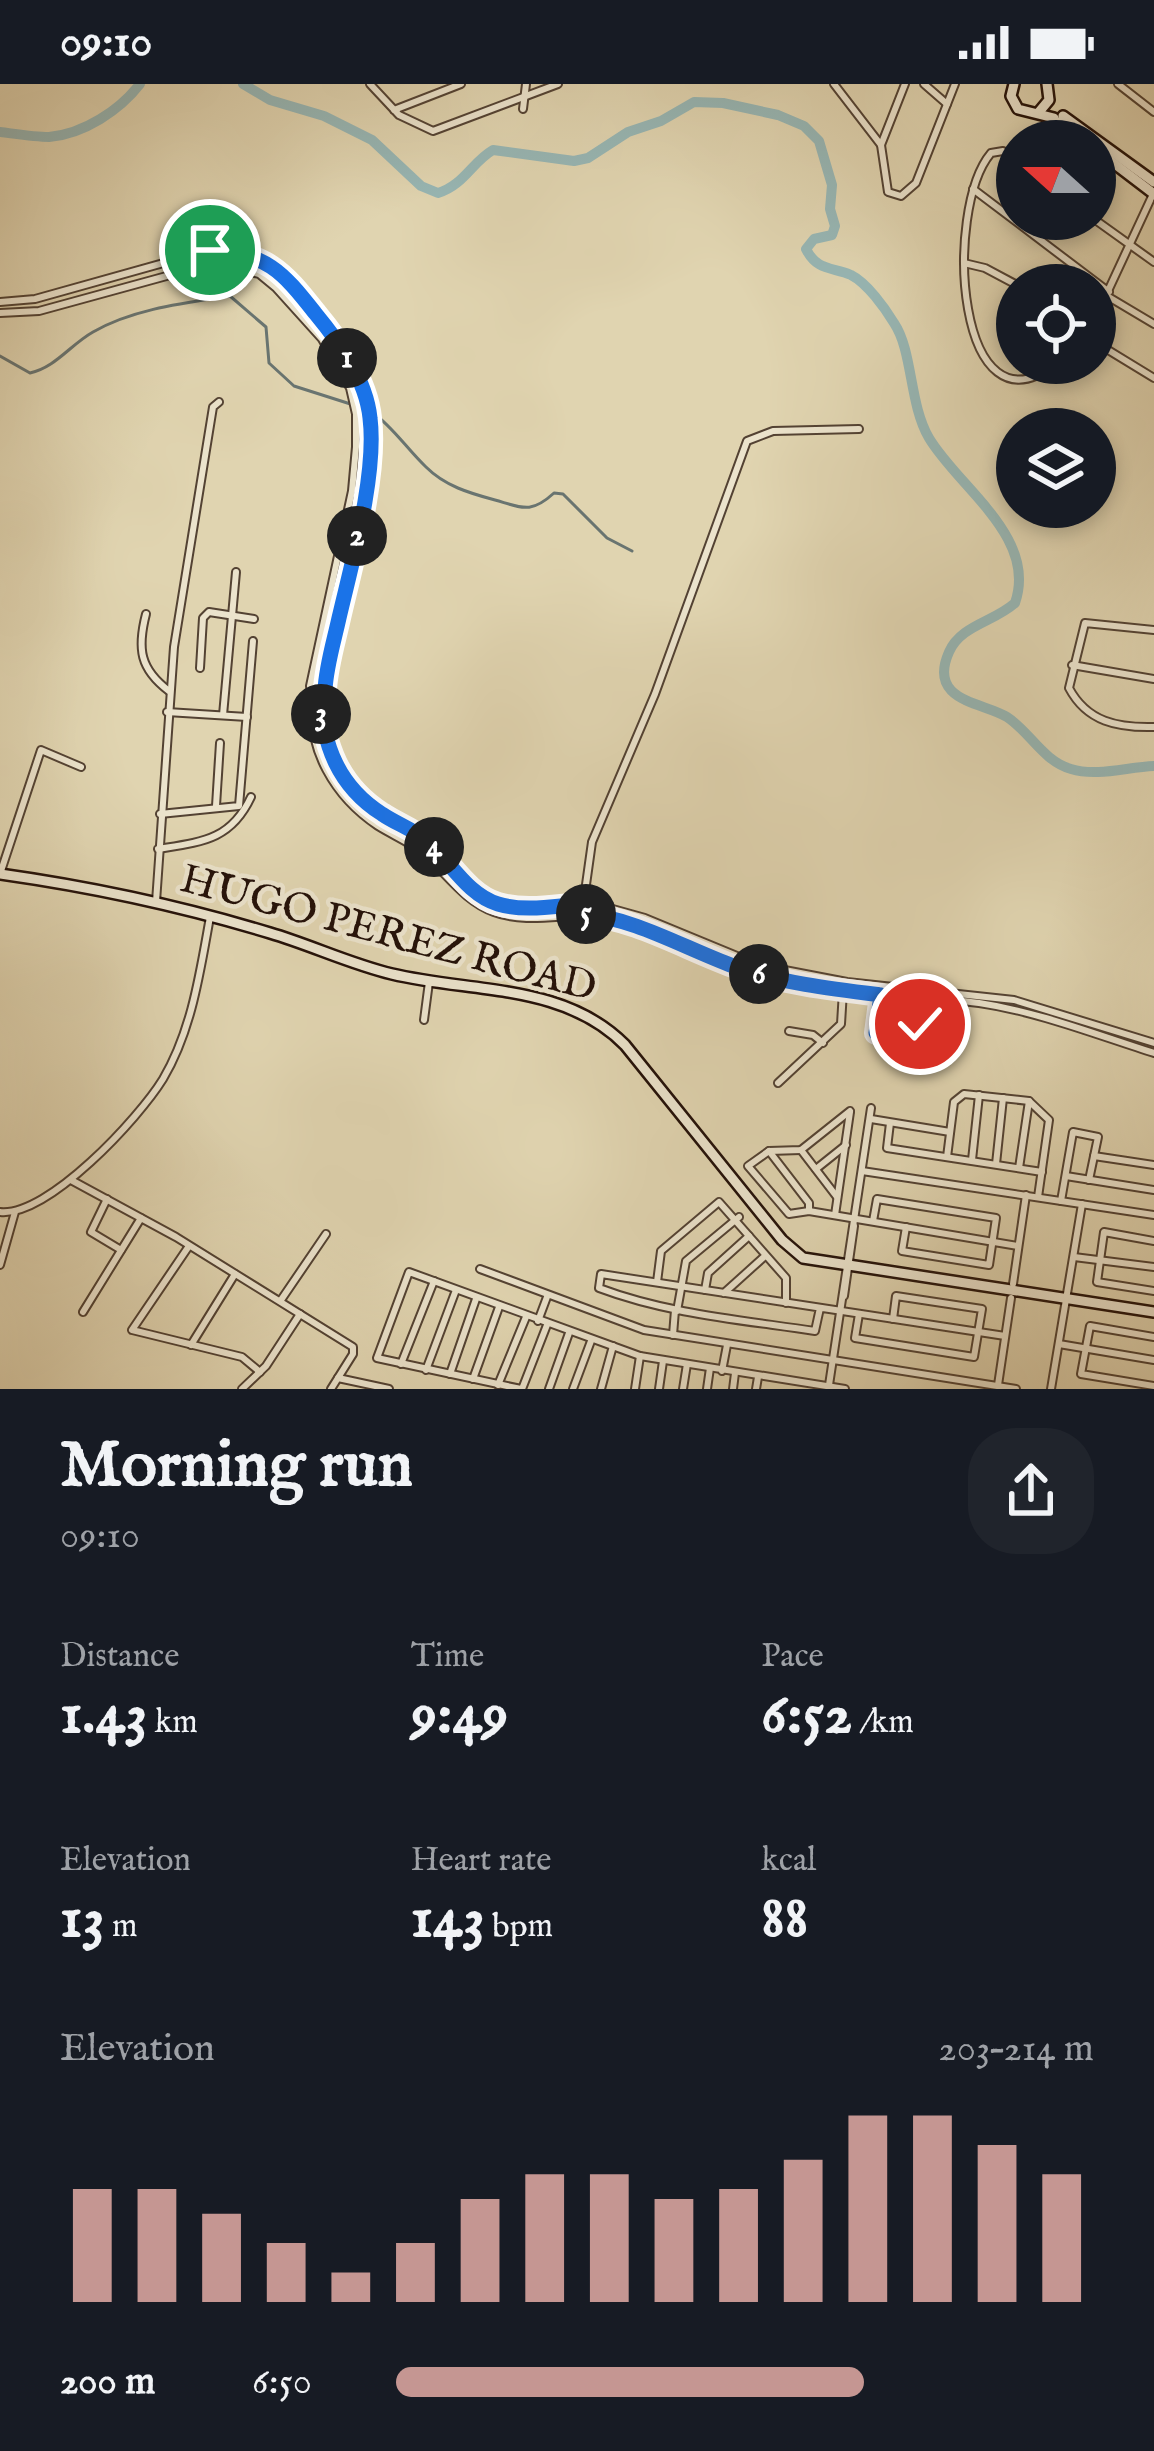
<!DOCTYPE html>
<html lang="en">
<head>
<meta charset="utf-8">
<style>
	:root { --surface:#171b24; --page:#20242c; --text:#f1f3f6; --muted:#9ea1a6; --accent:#c59692 }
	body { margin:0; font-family:"IM FELL English",serif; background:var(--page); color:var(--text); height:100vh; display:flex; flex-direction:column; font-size:45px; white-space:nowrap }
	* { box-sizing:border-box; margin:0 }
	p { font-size:39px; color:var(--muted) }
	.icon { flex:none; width:66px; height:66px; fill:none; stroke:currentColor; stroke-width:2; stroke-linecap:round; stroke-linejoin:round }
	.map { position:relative; height:1305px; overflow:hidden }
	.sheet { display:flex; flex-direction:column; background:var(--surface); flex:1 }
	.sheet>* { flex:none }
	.needle { width:78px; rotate:291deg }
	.buttons { position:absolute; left:996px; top:36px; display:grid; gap:24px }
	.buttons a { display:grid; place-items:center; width:120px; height:120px; border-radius:50%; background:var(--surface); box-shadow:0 6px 18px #0003; font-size:60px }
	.pin { position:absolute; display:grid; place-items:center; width:102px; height:102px; color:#fff; margin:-51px; border:6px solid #fff; border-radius:50%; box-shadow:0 3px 12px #0007 }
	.km { position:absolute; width:60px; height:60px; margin:-30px; border-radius:50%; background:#222; color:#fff; font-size:33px; line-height:60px; text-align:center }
	.round { display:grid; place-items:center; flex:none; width:126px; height:126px; border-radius:48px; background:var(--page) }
	.head { display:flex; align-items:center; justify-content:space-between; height:204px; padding:0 60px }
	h1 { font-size:66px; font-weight:700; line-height:90px }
	.figures { display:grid; grid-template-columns:repeat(3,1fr); gap:18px; height:204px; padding:12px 60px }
	.figures div { display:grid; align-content:center }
	.figures b { font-size:60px; font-weight:700 }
	.figures small { font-size:33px; font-weight:400 }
	.figures p { font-size:33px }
	.chart { height:336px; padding:24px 60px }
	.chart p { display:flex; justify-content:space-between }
	.chart svg { width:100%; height:216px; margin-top:12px; stroke:var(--accent); stroke-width:6 }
	ul { padding:0 60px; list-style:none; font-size:39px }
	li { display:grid; grid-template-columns:192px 144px 1fr; align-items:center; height:90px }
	li i { height:30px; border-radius:15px; background:var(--accent) }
	.status { display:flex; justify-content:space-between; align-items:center; height:84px; padding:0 60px; background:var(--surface); direction:ltr }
	.status svg { height:33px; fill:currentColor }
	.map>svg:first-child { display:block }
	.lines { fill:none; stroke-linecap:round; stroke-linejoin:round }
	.stream { stroke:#697470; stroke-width:3 }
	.river { stroke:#97b6b4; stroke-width:10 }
	.street-casing { stroke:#534233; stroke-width:10 }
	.secondary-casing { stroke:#241109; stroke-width:14 }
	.street { stroke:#ebe3cc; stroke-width:6 }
	.secondary { stroke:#ebe3cc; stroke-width:9 }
	.route-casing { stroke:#fff; stroke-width:24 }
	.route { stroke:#1a73e8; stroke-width:15 }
	.labels { text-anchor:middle; stroke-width:9; stroke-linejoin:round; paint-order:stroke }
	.street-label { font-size:42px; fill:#241109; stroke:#ebe3cc }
</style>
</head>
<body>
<div class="status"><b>09:10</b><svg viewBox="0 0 49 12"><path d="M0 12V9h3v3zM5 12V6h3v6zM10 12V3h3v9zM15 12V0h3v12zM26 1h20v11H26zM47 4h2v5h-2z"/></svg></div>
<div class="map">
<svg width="1154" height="1305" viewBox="0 0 1154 1305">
	<rect width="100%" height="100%" fill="#e0d4b0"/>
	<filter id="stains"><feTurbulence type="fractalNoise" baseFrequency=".00167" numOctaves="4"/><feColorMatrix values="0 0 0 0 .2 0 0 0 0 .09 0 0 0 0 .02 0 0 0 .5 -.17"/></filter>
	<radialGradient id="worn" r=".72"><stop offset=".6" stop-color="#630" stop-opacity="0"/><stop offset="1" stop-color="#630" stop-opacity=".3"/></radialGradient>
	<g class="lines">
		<g class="stream">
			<path d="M0 272 30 289C56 283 70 261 93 248 133 225 184 219 230 212L266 243 269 279 294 302 363 324"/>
			<path d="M372 328C393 343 407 365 426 383 445 402 469 409 495 416 523 424 531 430 554 409L563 410 607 454 632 467"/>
		</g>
		<g class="river">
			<path d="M243 0 270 16 324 32 372 56 421 102 438 109C464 101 472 78 493 66L574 77 588 74 628 48 661 37 694 18 723 19 778 31 804 42 819 57 832 101 830 125 835 142 832 151 814 155 806 165C817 187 832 183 851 191 867 199 885 224 894 239 913 267 909 320 929 354 958 403 1038 453 1015 519 994 538 961 541 949 568 927 618 983 618 1007 633 1030 648 1043 677 1071 685 1097 693 1127 683 1154 682"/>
			<path d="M0 48C16 50 34 53 49 53 84 50 120 26 140 0"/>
		</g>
		<g class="street-casing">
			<g id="street">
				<polyline points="370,0 399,31 433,47 558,0"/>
				<polyline points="834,0 881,61 888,108 901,112 916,99 955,0"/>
				<polyline points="924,0 947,20"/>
				<polyline points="1118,0 1154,28"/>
				<polyline points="523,25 526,0"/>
				<polyline points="394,26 461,0"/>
				<polyline points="881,61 905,0"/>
				<path d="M1017 78 1003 67 991 69C943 126 956 359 1057 279"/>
				<polyline points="973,105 1109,208"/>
				<polyline points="1094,135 1154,178"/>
				<polyline points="964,179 985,184 1017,201"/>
				<polyline points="1107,212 1154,240"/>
				<path d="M0 218 35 215 210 166C262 169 279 183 310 222 329 246 350 271 361 300 389 368 342 528 324 601"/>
				<polyline points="0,229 39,227 214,179 259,190 276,204 322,255 350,304 356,330 356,363 352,407 310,602 311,610 320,612 324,601 313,598"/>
				<polyline points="1095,235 1154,108"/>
				<polyline points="1095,258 1154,294"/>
				<path d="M146 530C137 565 140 585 169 607"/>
				<path d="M1154 546 1085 539 1069 604C1087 638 1118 644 1154 643"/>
				<polyline points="1072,581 1154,595"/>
				<polyline points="200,584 203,534 209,528 254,535"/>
				<path d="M314 612C304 664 336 714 378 742 394 752 410 758 424 770 447 790 464 817 494 828 534 843 578 824 620 835 675 851 724 882 781 896 846 912 913 910 979 919 1039 928 1097 951 1154 969"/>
				<polyline points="320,612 323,647 343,694 364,718 416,746 474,807 492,818 530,824 602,822 645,834 759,881 847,898 1014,916 1154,959"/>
				<polyline points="167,628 247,633"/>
				<polyline points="223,631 236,488"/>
				<polyline points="216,722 220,659"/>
				<polyline points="160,730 239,722 253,557"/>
				<path d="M158 765C202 758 231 756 251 713"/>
				<polyline points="0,790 41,666 81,683"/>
				<polyline points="156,818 174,563 213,323 219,318"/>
				<polyline points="582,829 592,758 655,610 747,357 773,347 859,345"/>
				<path d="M881 911 876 949C902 950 921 939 947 937L953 917"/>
				<polyline points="424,936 429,898"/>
				<polyline points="789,947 813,951 823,959"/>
				<polyline points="778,999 841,940 843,907"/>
				<polyline points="850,1027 801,1066 769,1067 748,1082 789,1130 809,1127 1018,1162"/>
				<polyline points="871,1035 950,1048"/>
				<polyline points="890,1039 887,1064 1042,1088"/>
				<polyline points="801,1066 837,1113"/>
				<polyline points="769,1067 809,1119 809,1127"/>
				<polyline points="1094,1072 1154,1081"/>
				<polyline points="947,1073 954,1018 964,1010 1029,1017 1049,1036 1038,1113"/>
				<polyline points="972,1076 979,1011"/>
				<polyline points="996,1080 1003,1014"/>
				<polyline points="1019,1084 1029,1017"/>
				<polyline points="816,1085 846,1061"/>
				<polyline points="862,1087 1154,1131"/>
				<polyline points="1066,1092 1154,1106"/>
				<polyline points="71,1096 176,1153 353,1263 353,1270 331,1305"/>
				<polyline points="107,1115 91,1148 121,1166"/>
				<polyline points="1061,1117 1073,1048 1098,1053 1089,1096"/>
				<path d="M0 1128C48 1133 139 1034 163 995 192 946 200 888 210 833"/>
				<polyline points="835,1131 850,1028"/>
				<polyline points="873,1137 877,1115 996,1134 989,1181 902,1167 906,1143"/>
				<polyline points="1154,1157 1104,1148 1097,1198 1154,1207"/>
				<polyline points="189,1162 132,1246 242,1273 260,1288"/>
				<polyline points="1074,1173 1154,1183"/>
				<polyline points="0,1181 15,1128"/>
				<polyline points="480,1185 644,1246 1016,1305"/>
				<polyline points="657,1198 661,1167 719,1118 786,1194 786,1219"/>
				<polyline points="1013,1200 1026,1111"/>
				<polyline points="705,1206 708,1189 749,1152"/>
				<polyline points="724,1209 765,1172"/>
				<polyline points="844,1212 854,1142"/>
				<polyline points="281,1216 326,1150"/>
				<path d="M820 1224 815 1247C742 1236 668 1230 599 1204L601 1190C736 1211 871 1232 1005 1252"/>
				<polyline points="677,1227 686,1177 739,1133"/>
				<polyline points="83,1228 141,1134"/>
				<polyline points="859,1230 855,1254 974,1273 982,1225 896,1212 893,1235"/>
				<polyline points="538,1237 547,1213"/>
				<polyline points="673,1251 675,1226"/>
				<polyline points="1154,1253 1090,1242 1081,1290 1154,1302"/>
				<polyline points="1059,1260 1154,1276"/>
				<polyline points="191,1261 235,1190"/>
				<polyline points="401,1280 434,1197"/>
				<polyline points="426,1286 456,1206"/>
				<polyline points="722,1287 727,1261"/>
				<polyline points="450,1290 476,1215"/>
				<polyline points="338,1294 389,1305"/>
				<polyline points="473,1295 499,1223"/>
				<polyline points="498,1301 526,1233"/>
				<polyline points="829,1301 871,1024"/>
				<polyline points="998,1301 1011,1214"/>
				<polyline points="242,1305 266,1282 300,1230"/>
				<polyline points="521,1305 377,1274 409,1188 640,1272 845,1305"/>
				<polyline points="522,1305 547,1241"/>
				<polyline points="549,1305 569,1249"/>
				<polyline points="573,1305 591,1257"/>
				<polyline points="601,1305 613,1262"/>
				<polyline points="635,1305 640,1272"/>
				<polyline points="659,1305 663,1277"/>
				<polyline points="683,1305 687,1280"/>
				<polyline points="707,1305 710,1284"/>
				<polyline points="733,1305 735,1289"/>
				<polyline points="756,1305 758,1293"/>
				<polyline points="1051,1305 1082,1120"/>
			</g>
		</g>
		<g class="secondary-casing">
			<g id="secondary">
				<polyline points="1014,0 1011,12 1018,25 1054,34"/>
				<polyline points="1039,28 1049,16 1047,0"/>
				<polyline points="1063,32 1154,98"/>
				<polyline points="1059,38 1084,57"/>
				<polyline points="1095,65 1154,110"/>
				<path d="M0 790C92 803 181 822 270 849 311 861 350 880 392 890 472 909 564 899 625 961L782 1156 803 1174 1154 1228"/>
			</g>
		</g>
		<use href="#street" class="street"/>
		<use href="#secondary" class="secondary"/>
	</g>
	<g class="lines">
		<g class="route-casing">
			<path id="route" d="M210 166C266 169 282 187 315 229 339 258 366 295 370 334 377 390 352 478 339 534 334 557 326 583 325 606L320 612C323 661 338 702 382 730 398 741 414 745 429 759 451 779 468 811 498 820 525 828 554 822 581 820V829C636 835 682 863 733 882 780 899 831 905 881 911L876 949 902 950 920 940"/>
		</g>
		<use href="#route" class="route"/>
	</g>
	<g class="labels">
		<g class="street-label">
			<text transform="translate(389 847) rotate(15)" y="15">HUGO PEREZ ROAD</text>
		</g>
	</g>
	<rect width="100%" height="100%" filter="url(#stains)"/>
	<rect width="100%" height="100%" fill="url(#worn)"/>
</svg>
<div class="buttons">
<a><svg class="needle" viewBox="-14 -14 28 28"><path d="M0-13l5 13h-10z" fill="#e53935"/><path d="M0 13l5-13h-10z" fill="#9ea1a6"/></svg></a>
<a><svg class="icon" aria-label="locate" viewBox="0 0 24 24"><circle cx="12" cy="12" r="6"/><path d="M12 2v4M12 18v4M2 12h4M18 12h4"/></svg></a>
<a><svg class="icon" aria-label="layers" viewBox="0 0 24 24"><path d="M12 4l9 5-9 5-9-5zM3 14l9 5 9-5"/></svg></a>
</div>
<div class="pin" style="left:210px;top:166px;background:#1e9e55"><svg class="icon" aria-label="arrive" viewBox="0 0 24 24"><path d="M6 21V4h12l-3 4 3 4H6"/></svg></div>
<div class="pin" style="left:920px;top:940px;background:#d93025"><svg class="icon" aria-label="check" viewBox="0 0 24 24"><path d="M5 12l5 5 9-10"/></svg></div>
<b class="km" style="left:347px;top:274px">1</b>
<b class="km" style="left:357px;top:452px">2</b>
<b class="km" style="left:321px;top:630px">3</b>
<b class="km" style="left:434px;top:763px">4</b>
<b class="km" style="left:586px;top:830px">5</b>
<b class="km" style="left:759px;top:890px">6</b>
</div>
<section class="sheet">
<div class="head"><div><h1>Morning run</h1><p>09:10</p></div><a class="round"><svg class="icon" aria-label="share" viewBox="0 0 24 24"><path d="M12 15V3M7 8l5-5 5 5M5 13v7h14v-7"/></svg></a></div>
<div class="figures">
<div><p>Distance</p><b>1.43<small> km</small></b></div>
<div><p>Time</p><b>9:49</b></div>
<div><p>Pace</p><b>6:52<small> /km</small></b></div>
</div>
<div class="figures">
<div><p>Elevation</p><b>13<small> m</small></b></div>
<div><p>Heart rate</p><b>143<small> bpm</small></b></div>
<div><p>kcal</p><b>88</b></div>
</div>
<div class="chart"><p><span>Elevation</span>203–214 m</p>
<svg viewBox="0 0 160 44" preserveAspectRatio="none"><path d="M5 44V21M15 44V21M25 44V26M35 44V32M45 44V38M55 44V32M65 44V23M75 44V18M85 44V18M95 44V23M105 44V21M115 44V15M125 44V6M135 44V6M145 44V12M155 44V18"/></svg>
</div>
<ul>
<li><b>200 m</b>6:50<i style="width:67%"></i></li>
</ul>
</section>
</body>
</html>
